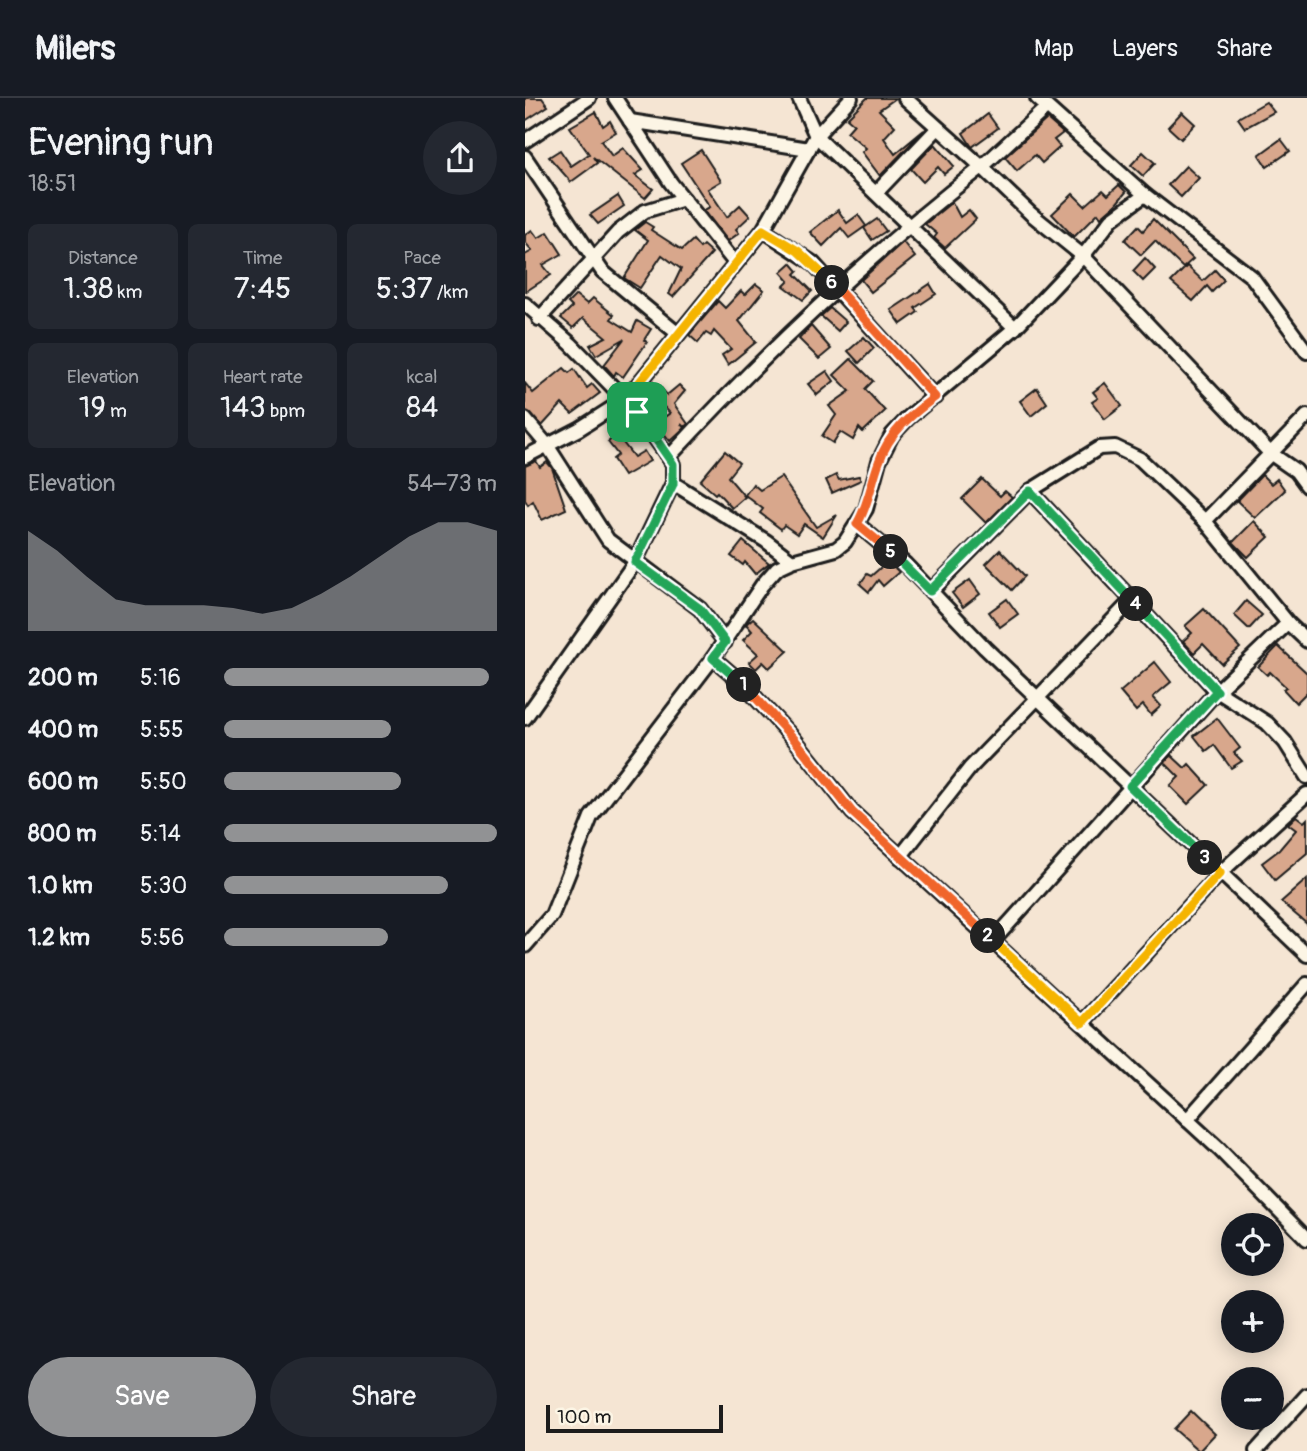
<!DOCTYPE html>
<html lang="en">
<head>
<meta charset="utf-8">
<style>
	:root { --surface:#171b24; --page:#242831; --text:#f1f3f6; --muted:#9ea1a6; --line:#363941; --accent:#919294 }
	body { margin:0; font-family:Pangolin,sans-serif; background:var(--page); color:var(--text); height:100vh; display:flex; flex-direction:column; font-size:26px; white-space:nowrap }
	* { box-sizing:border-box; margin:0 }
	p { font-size:23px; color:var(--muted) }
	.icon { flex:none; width:38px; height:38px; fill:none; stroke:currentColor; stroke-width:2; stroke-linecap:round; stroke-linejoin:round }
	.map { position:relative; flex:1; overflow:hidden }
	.drawer { display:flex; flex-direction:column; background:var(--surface); width:525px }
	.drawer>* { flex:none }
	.tools { position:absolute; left:696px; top:1115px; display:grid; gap:14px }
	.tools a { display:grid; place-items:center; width:63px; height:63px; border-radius:50%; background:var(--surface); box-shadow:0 4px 18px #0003; font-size:35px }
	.scale { position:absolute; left:21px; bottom:18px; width:177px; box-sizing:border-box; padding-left:7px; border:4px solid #1c1c1c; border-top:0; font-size:19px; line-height:24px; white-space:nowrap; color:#1c1c1c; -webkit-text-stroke:5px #fcf5e5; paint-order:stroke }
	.pin { position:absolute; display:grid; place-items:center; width:60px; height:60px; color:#fff; margin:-30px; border-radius:14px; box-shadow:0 4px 10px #0006 }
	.km { position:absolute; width:35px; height:35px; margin:-18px; border-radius:50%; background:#222; color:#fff; font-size:19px; line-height:35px; text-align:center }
	.round { display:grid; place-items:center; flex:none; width:74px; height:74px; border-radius:37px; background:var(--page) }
	.overview { display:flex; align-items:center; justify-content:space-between; height:119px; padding:0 28px }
	h1 { font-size:38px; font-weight:600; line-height:52px }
	.stats { display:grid; grid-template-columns:repeat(3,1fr); gap:10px; height:119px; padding:7px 28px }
	.stats div { display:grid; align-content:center; border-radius:10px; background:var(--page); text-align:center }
	.stats b { font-size:30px; font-weight:600 }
	.stats small { font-size:19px; font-weight:400 }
	.stats p { font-size:19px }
	.chart { height:196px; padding:14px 28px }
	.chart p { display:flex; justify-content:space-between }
	.chart svg { width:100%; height:126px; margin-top:7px; fill:var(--accent); opacity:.7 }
	.primary-button { display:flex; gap:14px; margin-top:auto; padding:14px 28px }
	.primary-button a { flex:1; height:80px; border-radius:42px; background:var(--accent); color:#fff; font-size:28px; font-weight:600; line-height:80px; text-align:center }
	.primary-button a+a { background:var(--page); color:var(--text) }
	ul { padding:0 28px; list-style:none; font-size:23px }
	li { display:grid; grid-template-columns:112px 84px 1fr; align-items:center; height:52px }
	li i { height:18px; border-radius:9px; background:var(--accent) }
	header { display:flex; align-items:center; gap:42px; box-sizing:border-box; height:98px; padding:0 35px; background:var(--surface); border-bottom:2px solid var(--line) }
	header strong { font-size:33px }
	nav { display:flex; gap:38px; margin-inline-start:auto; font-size:24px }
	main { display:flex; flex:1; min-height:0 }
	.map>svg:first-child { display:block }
	.building { fill:#d8a78c; stroke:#1c1c1c; stroke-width:2 }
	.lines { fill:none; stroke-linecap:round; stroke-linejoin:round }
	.minor-casing { stroke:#1c1c1c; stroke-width:18 }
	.minor { stroke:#fcf5e5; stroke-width:12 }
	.split-1-casing { stroke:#fff; stroke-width:14 }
	.split-2-casing { stroke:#fff; stroke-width:14 }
	.split-3-casing { stroke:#fff; stroke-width:14 }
	.split-4-casing { stroke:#fff; stroke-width:14 }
	.split-5-casing { stroke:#fff; stroke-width:14 }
	.split-6-casing { stroke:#fff; stroke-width:14 }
	.split-7-casing { stroke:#fff; stroke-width:14 }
	.split-1 { stroke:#22a559; stroke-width:9 }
	.split-2 { stroke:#f0652b; stroke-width:9 }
	.split-3 { stroke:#f5b400; stroke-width:9 }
	.split-4 { stroke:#22a559; stroke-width:9 }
	.split-5 { stroke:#22a559; stroke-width:9 }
	.split-6 { stroke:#f0652b; stroke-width:9 }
	.split-7 { stroke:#f5b400; stroke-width:9 }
</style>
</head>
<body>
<header>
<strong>Milers</strong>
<nav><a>Map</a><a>Layers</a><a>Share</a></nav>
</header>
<main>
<section class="drawer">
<div class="overview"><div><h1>Evening run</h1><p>18:51</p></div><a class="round"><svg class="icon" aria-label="share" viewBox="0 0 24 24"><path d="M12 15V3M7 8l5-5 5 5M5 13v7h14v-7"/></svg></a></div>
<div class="stats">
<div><p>Distance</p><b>1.38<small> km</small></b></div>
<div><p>Time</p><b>7:45</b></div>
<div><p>Pace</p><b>5:37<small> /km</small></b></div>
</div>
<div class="stats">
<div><p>Elevation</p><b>19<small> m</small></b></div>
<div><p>Heart rate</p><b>143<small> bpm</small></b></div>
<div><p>kcal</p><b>84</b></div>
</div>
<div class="chart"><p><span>Elevation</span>54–73 m</p>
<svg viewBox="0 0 160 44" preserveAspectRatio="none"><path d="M0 44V9L10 16L20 25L30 33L40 35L50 35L60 35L70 36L80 38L90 36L100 31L110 25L120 18L130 11L140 6L150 6L160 9V44z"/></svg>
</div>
<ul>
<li><b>200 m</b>5:16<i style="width:97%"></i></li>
<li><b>400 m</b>5:55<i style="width:61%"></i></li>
<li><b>600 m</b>5:50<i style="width:65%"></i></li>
<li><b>800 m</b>5:14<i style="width:100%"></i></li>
<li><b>1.0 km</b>5:30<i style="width:82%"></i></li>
<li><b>1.2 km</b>5:56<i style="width:60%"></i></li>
</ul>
<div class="primary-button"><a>Save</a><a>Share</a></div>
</section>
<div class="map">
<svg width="782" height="1353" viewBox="0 0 782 1353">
	<rect width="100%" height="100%" fill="#f5e5d3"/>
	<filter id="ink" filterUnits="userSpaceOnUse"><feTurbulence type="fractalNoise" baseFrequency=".0143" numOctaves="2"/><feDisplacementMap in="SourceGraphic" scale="14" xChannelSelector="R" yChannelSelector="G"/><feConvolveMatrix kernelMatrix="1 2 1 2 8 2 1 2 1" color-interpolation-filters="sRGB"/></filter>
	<g filter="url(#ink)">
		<g class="building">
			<polygon points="0,0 17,0 23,8 0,23"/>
			<polygon points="342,0 371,0 354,12 370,28 359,40 370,56 399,32 355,78 337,54 341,50 322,34 329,26 322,20"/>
			<polygon points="741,4 749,14 720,30 713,20"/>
			<polygon points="71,14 78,28 85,23 91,34 76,43 87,58 98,50 118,72 110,77 128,91 120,100 68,59 72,65 46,84 24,59 35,52 46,68 64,56 45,29"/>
			<polygon points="657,14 670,26 656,41 643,29"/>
			<polygon points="463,16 473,30 447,49 438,35"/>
			<polygon points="522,21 538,35 529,42 535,49 517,65 510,57 492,73 480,59"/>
			<polygon points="756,41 765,53 742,69 734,57"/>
			<polygon points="410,46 429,68 419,76 413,69 398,84 386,71"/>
			<polygon points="176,52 196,83 183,91 202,119 215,107 225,118 211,131 214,135 203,143 179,112 185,109 156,65"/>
			<polygon points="618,54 630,65 618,78 606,67"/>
			<polygon points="661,68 674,80 656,99 643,87"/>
			<polygon points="594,87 601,94 591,106 576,119 573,115 549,139 527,116 548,96 560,108 578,92 583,97"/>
			<polygon points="93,98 99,108 73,126 65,117"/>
			<polygon points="427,104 435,119 444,112 451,121 420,150 409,140 412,136 400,126"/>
			<polygon points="313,112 322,125 333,117 341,128 324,140 316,130 298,148 285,134"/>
			<polygon points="352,121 361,133 347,142 339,130"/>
			<polygon points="628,121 668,161 658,170 630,143 616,157 600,142 613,128 618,133"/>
			<polygon points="120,124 128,129 126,132 157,152 168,142 175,150 178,147 187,155 148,199 144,196 156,171 137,157 115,190 99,180 123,142 110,132"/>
			<polygon points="7,132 13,140 23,134 37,156 18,167 26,177 0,194 0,157 7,153 0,144 0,137"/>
			<polygon points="378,144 390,159 346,194 336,182"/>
			<polygon points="620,160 630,171 618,183 608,173"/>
			<polygon points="266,165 273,173 270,176 287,193 278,202 259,188 264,183 256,174"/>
			<polygon points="662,168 678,183 690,172 699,182 687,194 682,188 668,203 646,184"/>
			<polygon points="231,186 239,192 214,223 231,244 203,267 197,257 206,251 189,233 186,238 181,235 173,245 164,237 193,203 200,210 216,193 220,197"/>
			<polygon points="405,186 411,196 390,210 393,214 376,226 366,212"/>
			<polygon points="51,197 62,206 68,200 89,217 86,221 107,234 112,223 126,231 119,242 122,244 98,279 91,274 89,278 79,267 99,241 71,257 65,247 81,239 58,220 48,230 36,220 47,209 43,205"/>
			<polygon points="305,210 321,224 313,233 296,218"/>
			<polygon points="286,228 306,251 294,261 274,241"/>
			<polygon points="339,239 349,250 334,265 323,253"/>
			<polygon points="326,261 348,283 340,291 360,313 338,334 334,330 328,342 315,334 308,345 297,338 311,317 304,308 325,293 309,277"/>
			<polygon points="39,270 44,275 49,271 62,290 67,286 75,295 47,316 37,306 17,328 0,312 0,285 8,295"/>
			<polygon points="302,273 309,283 292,297 283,286"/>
			<polygon points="580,285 597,308 580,321 567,304 573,300 568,294"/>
			<polygon points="154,287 160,293 149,306 163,326 159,329 156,326 159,330 145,343 131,325 145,315 129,299 121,307 113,300 123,288 129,294 135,289 142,297"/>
			<polygon points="512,290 522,305 506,318 495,303"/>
			<polygon points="94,316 109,333 97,341 83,325"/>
			<polygon points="92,337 109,359 119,353 125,363 99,378 88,361 93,357 83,344"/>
			<polygon points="200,353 214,365 203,379 220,399 207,410 192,394 190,396 175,383"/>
			<polygon points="11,363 15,369 22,364 27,370 41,411 17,422 8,403 3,407 0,402 0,368"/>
			<polygon points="311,377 314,382 334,378 336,382 307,395 301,382"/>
			<polygon points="737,377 746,386 752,381 760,392 730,420 712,403"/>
			<polygon points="256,379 291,429 312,417 298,439 279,426 272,436 259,427 256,431 235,415 238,411 220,397 228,386 235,392"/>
			<polygon points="457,381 475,398 480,393 487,399 461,425 437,401"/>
			<polygon points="729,423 744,439 723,459 708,444"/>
			<polygon points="218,443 244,465 230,476 220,464 218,467 206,458"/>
			<polygon points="475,452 500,478 487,492 461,466"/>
			<polygon points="363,463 374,474 358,488 353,482 344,494 335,486 342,476 346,478"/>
			<polygon points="445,482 455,496 438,509 427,495"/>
			<polygon points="482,501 493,516 475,529 464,514"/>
			<polygon points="721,503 737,517 724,531 709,517"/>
			<polygon points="679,511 715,550 697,566 678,546 669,555 658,543 667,535 660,528"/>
			<polygon points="228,520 263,553 244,570 238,564 231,571 224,564 233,556 218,542 227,533 221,526"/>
			<polygon points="753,548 782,575 782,594 771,605 758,591 761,589 745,574 742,577 733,569"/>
			<polygon points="630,564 646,584 628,599 636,608 626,617 618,607 611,613 595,594"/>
			<polygon points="692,620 715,650 709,655 717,663 706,670 689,647 681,653 669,638"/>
			<polygon points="646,657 660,670 664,666 683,687 663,706 645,688 654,679 640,665"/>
			<polygon points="771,718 779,724 782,721 782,755 750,782 737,765 754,752 771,732 763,726"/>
			<polygon points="782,781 782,826 756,804"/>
			<polygon points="666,1313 690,1336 674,1353 649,1331"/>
		</g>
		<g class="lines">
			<g class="minor-casing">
				<g id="minor">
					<polyline points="90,0 146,85 210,165"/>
					<polyline points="274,0 291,38 490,230"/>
					<polyline points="380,0 457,69 521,10"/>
					<polyline points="512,0 620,97 727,179 782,254"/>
					<polyline points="105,23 284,51"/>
					<polyline points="0,43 64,0"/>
					<polyline points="0,59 77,173 152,235"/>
					<polyline points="351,95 412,31"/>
					<polyline points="238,132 288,165 410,299"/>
					<polyline points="0,206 46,246 112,314 148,366 148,385 110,464 0,620"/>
					<polyline points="14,221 93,134 120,113 159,101"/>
					<polyline points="0,321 22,347 83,442 175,511 200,544"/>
					<polyline points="0,359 54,331 101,301 238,132 291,38 326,0"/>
					<path d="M144 359C241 254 344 157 457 69L506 116 558 158 745 355 771 373 782 388"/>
					<polyline points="148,385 241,443 267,463"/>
					<polyline points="505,393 692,593 742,625 760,644 782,679"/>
					<polyline points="680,423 782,318"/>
					<polyline points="332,426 380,466 460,550 782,857"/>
					<polyline points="406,493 505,393 574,350 590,349 615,361 680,423 763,525 782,543"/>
					<polyline points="188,560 216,584 270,642 327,714 694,1051 782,1141"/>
					<polyline points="375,759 445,670 607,502"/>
					<polyline points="468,843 692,593 763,525"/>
					<polyline points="0,848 27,817 66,719 188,560 237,487 252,470 267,463 311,451 320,444 341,411 354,363 367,337 383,320 490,230 558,158 587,121 620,97"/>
					<polyline points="557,925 695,775 782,696"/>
					<polyline points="662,1022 782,886"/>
					<polyline points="731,1353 782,1297"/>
				</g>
			</g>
			<use href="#minor" class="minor"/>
		</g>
	</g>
	<g class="lines" filter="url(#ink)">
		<g class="split-1-casing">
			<polyline id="split-1" points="112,314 148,366 148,386 110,464 175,511 200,544 188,560 219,587"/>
		</g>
		<g class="split-2-casing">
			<polyline id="split-2" points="219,587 270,642 327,714 463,838"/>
		</g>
		<g class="split-3-casing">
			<polyline id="split-3" points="463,838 557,925 695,775 680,760"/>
		</g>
		<g class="split-4-casing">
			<polyline id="split-4" points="611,506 692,593 605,688 680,760"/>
		</g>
		<g class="split-5-casing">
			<polyline id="split-5" points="366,454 405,493 505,393 611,506"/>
		</g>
		<g class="split-6-casing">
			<path id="split-6" d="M307 185 410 299C386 317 364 334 354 364 346 385 344 406 332 426L366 454"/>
		</g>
		<g class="split-7-casing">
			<polyline id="split-7" points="112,314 101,301 238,132 273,153 307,185"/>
		</g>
		<use href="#split-1" class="split-1"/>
		<use href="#split-2" class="split-2"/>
		<use href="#split-3" class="split-3"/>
		<use href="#split-4" class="split-4"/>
		<use href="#split-5" class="split-5"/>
		<use href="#split-6" class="split-6"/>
		<use href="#split-7" class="split-7"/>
	</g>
</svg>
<div class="tools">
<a><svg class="icon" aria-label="locate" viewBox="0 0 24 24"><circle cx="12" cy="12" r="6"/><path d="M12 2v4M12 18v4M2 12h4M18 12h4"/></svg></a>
<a>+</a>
<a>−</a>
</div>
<div class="scale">100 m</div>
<div class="pin" style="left:112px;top:314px;background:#1e9e55"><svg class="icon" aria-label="arrive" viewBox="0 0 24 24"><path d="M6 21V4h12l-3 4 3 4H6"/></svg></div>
<b class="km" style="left:219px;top:587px">1</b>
<b class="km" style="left:463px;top:838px">2</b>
<b class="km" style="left:680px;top:760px">3</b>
<b class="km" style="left:611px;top:506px">4</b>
<b class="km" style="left:366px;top:454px">5</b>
<b class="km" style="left:307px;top:185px">6</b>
</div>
</main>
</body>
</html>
